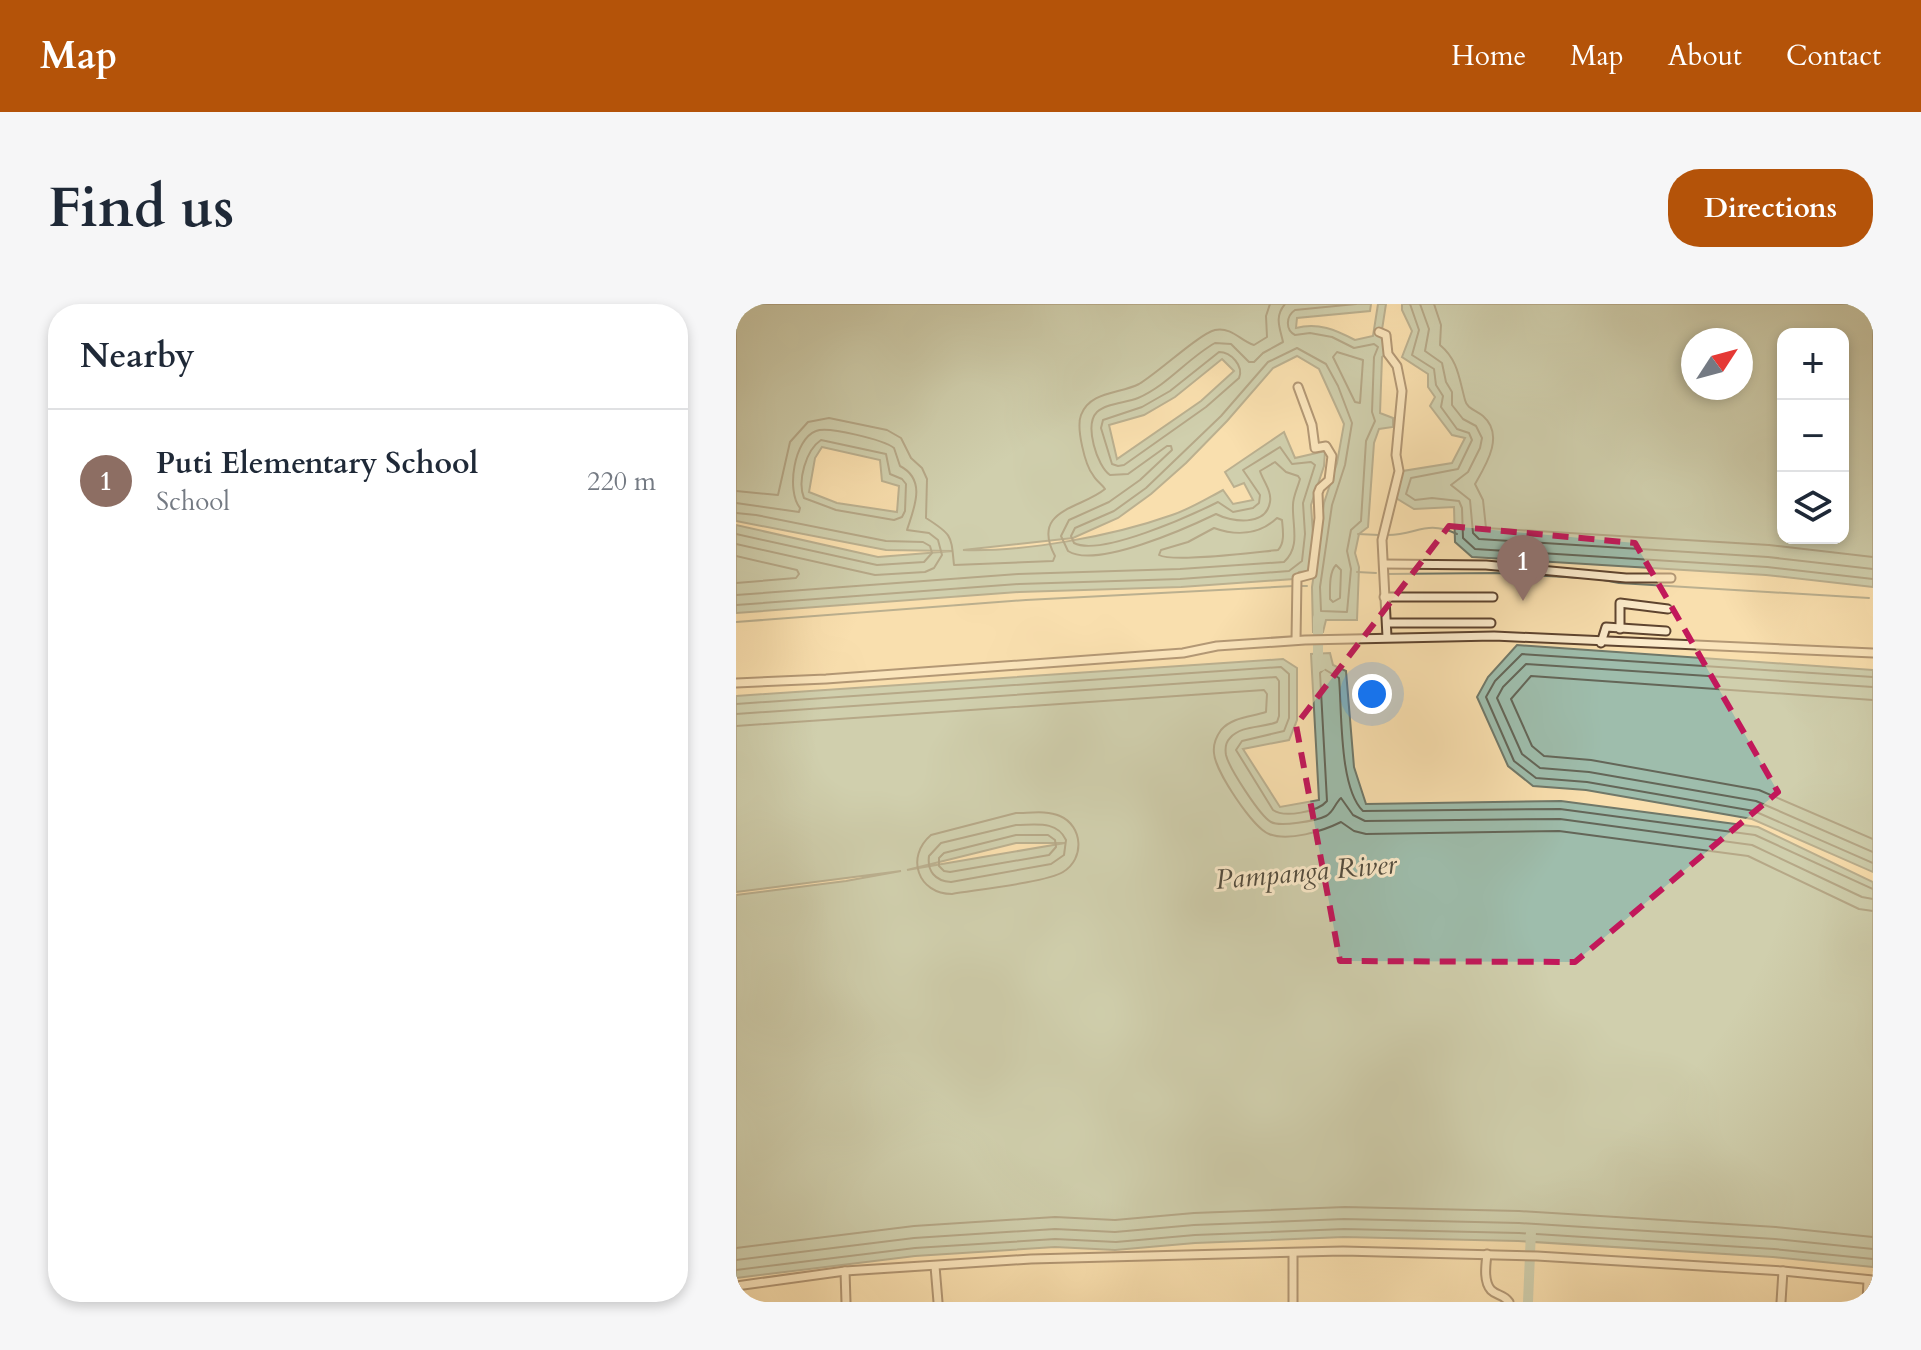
<!DOCTYPE html>
<meta charset="utf-8">
<style>
body{margin:0;font-family:Cardo,serif;background:#f6f6f7;color:#1f2937}
.controls{position:absolute;right:24px;top:24px;display:grid;overflow:hidden;border-radius:16px;box-shadow:0 4px 12px #0003}
.controls button{width:72px;height:72px;display:grid;place-items:center;padding:0;border:0;border-bottom:2px solid #e0e1e3;background:#fff;color:#1f2937;font:40px sans-serif}
.compass{position:absolute;left:945px;top:24px;width:72px;height:72px;border-radius:50%;background:#fff;box-shadow:0 4px 12px #0003;rotate:54deg}
.you{position:absolute;left:636px;top:390px;width:28px;height:28px;margin:-20px;border:6px solid #fff;border-radius:50%;background:#1a73e8;box-shadow:0 0 0 12px #1a73e833}
.badge{display:grid;place-items:center;width:52px;height:52px;border-radius:50%;background:#b45309;color:#fff;font-size:26px;font-weight:700}
.pin{position:absolute;translate:-50% -66px;filter:drop-shadow(0 2px 4px #0008)}
.pin::after{content:'';position:absolute;top:42px;width:28px;height:24px;background:inherit;clip-path:polygon(0 0,100% 0,50% 100%)}
.list{margin:0;padding:0;list-style:none}
h2{display:flex;justify-content:space-between;align-items:center;height:104px;margin:0;padding:0 32px;font-size:34px}
h2 small{font-size:26px;font-weight:400;color:#747a83}
.list li{display:grid;grid-template-columns:52px 1fr auto;gap:24px;align-items:center;box-sizing:border-box;height:144px;padding:0 32px;border-top:2px solid #e0e1e3}
.list b{display:block;font-size:30px;white-space:nowrap}
.list p{margin:0;font-size:26px;white-space:nowrap;color:#747a83}
.list em{font-size:26px;font-style:normal;color:#747a83}
.icon{flex:none;width:44px;height:44px;fill:none;stroke:currentColor;stroke-width:2;stroke-linecap:round;stroke-linejoin:round}
.map{position:relative;flex:none;width:1137px;height:998px;overflow:hidden;border-radius:32px}
header{display:flex;align-items:center;gap:48px;box-sizing:border-box;height:112px;padding:0 40px;background:#b45309;color:#fff}
header strong{font-size:38px}
nav{display:flex;gap:44px;margin-inline-start:auto;font-size:28px}
.intro{display:flex;align-items:center;justify-content:space-between;box-sizing:border-box;height:192px;padding:0 48px}
h1{margin:0;font-size:56px}
.button{padding:20px 36px;border-radius:32px;background:#b45309;color:#fff;font-size:28px;font-weight:700}
main{display:flex;gap:48px;padding:0 48px}
aside{flex:1;background:#fff;border-radius:32px;box-shadow:0 4px 12px #0003}
.map>svg:first-child{display:block}
</style>
<header>
<strong>Map</strong>
<nav><a>Home</a><a>Map</a><a>About</a><a>Contact</a></nav>
</header>
<div class="intro"><h1>Find us</h1><a class="button">Directions</a></div>
<main>
<aside>
<h2>Nearby<small></small></h2>
<ul class="list">
<li><span class="badge" style="background:#8d6e63">1</span><div><b>Puti Elementary School</b><p>School</p></div><em>220 m</em></li>
</ul>
</aside>
<div class="map">
<svg width="1137" height="998" viewBox="0 0 1137 998">
<rect width="100%" height="100%" fill="#f9dfae"/>
<filter id="stains"><feTurbulence type="fractalNoise" baseFrequency=".0025" numOctaves="4"/><feColorMatrix values="0 0 0 0 .2 0 0 0 0 .09 0 0 0 0 .02 0 0 0 .5 -.17"/></filter>
<radialGradient id="worn" r=".72"><stop offset=".6" stop-color="#630" stop-opacity="0"/><stop offset="1" stop-color="#630" stop-opacity=".3"/></radialGradient>
<g fill="#9ebdac" stroke="#707869" stroke-width="2" fill-rule="evenodd">
<path d="M0 0H635L634 7 561 14 560 24C582 18 600 26 619 36L637 32 642 0H650L645 32 651 41V49L646 53 644 109 657 114V123L643 125 638 139 632 223 623 230 619 249 623 263 621 316H590L587 328H577L576 283 588 199 601 159 608 120 583 65 561 52 537 64 491 117 450 159 415 190 382 214 337 234 227 246C289 248 377 232 436 211 454 205 470 195 487 186L497 200 517 196 508 179 498 183 489 168 548 128 559 154 589 147 588 162 575 201 577 230 573 267 563 268 558 275 445 283 283 288 0 309V221L142 253 217 247 150 246 0 217ZM486 55 498 67 465 97 381 155 373 121 408 111 439 93ZM86 143 144 156 146 177 163 182 161 208 101 199 73 188 79 154Z"/>
<path d="M666 0H1137V283L1030 271 736 253 719 238 718 203 678 205 660 194 667 167 716 159 729 134 716 131 694 102 699 93 692 83V70L666 53 676 27 666 6ZM1047 30H1107V234H1047ZM957 36H1005V84H957Z"/>
<path d="M781 341 1137 366V568L1016 515 850 486 797 482 772 462 741 393 752 373Z"/>
<path d="M594 349 597 361 610 367 618 463 630 500 825 497 1022 523 1137 578V963L1037 953 782 937 608 933 459 939 379 946 319 943 179 952 0 974V591L110 577 165 567 0 588V392L547 355 561 364V416L553 436 507 445 544 503 583 496 575 350ZM280 539H329L171 566Z"/>
</g>
<g fill="none" stroke-linecap="round" stroke-linejoin="round">
<g stroke="#646658" stroke-width="2">
<path d="M674 0 683 26 676 51 698 65 700 81 707 92 705 103 721 125 733 129 736 136 722 165 675 174 670 190 679 196 696 194 723 197 726 204 727 234 739 245 1031 263 1137 275"/>
<path d="M684 0 693 25 689 47 706 59 710 78 716 88V101L727 115 740 122 746 134 744 144 732 168 715 181 734 196 737 229 743 235 1032 253 1137 265"/>
<path d="M698 0 705 21 704 41C722 56 723 74 729 96 731 105 740 106 747 112 769 131 750 161 739 180L747 196 750 224 1033 241 1137 253"/>
<path d="M483 48C495 48 508 62 503 74L470 103 388 161 382 162 376 160 365 124 367 116 406 103 434 87Z"/>
<path d="M601 48 627 56 624 99 619 98 597 53Z"/>
<path d="M85 136 150 150 154 170 166 175 170 180 169 207 166 213 158 216 100 206 68 194C61 177 70 146 85 136Z"/>
<path d="M0 187 42 191 54 138 72 118 93 114 151 126 165 134 175 154 186 164 191 175 190 214C217 231 215 232 218 261L317 257 319 252C294 205 345 205 369 185 366 180 360 177 357 171 349 161 340 124 345 111 354 87 384 90 403 80 423 68 463 30 479 26 497 23 504 37 518 41L531 33 530 12 534 0"/>
<path d="M0 199 63 208 64 204C50 187 58 135 80 127 92 122 148 136 158 144L164 162C191 176 178 204 171 226L193 229 202 236 206 251 198 264 189 268 139 271 0 240"/>
<path d="M0 209 20 211 150 237 187 238 194 242 196 249 188 258 141 261 0 230"/>
<path d="M541 214 546 216C547 226 549 239 542 246 521 248 437 259 423 251L425 246 452 238 478 224C500 232 523 231 541 214Z"/>
<path d="M0 252 61 266 63 270 60 274 0 279"/>
<path d="M600 261 605 266 604 294 597 298 594 295C594 284 593 268 600 261Z"/>
<path d="M0 291 282 270 444 265 548 258C565 243 556 221 557 201 557 192 562 183 564 175L562 172 550 168 539 158 524 167C527 177 536 187 534 198 530 223 495 218 480 210 451 224 360 265 332 247L325 232 333 216 373 198 404 176 436 146 435 142H431L392 170 374 171C361 162 348 121 361 108 371 99 390 99 402 94 432 81 452 54 479 39L495 40 513 58H518L527 49 547 38C544 24 538 13 549 0"/>
<path d="M0 301 283 280 444 275 553 267 566 257 569 230 567 199 579 161 575 158 556 160 544 143 507 166 524 191 523 199 517 204 497 208 482 198C456 211 364 253 338 239L335 232 339 224 378 207 410 184 485 112 532 58 561 44 590 60 602 82 616 119 609 161 596 201 584 283 585 307 611 308 615 265 611 247 615 226 625 217 630 137 639 117 636 108 638 53 642 43 638 40 618 44 596 33 574 29 559 31C549 26 550 12 559 6L620 0"/>
<path d="M1137 373 786 350 759 377 750 393 778 457 800 474 851 478 1018 507 1137 559"/>
<path d="M1137 383 790 360 767 383 761 394 786 450 804 464 853 468 1020 497 1137 548"/>
<path d="M1137 396 795 372 775 395 796 442 808 452 855 456 1023 486 1137 535"/>
<path d="M0 400 545 363 553 370V414L548 427 506 437 500 446 537 506C548 514 582 508 591 497L584 369 588 365 603 374C606 407 603 484 627 507L824 505 1019 531 1137 585"/>
<path d="M0 410 540 373 543 377V412L541 418C527 424 505 421 494 434 490 438 489 445 490 451 493 464 524 512 535 518 544 523 580 517 590 512 598 508 599 499 605 494L617 511 629 517 824 515 1016 541 1126 593 1137 595"/>
<path d="M0 422 528 386 531 390 530 408C515 413 496 413 485 426 480 433 477 441 478 449 479 467 517 524 533 530 552 538 587 527 605 518L618 527 630 530 823 527 1012 552 1123 605 1137 607"/>
<path d="M280 509C294 509 311 506 324 512 347 522 349 555 327 568 311 578 239 586 216 590 182 590 169 553 195 531Z"/>
<path d="M280 521C299 521 321 516 330 536L328 551 315 560 215 578C199 577 191 567 193 552L205 539Z"/>
<path d="M280 531H312L319 536 320 543 313 551 214 568 208 567 203 562V554L208 549Z"/>
<path d="M0 944 178 922 319 913 379 916 458 909 609 903 783 907 1040 923 1137 933"/>
<path d="M0 956 178 934 319 925 379 928 458 921 608 915 783 919 1039 935 1137 945"/>
<path d="M0 966 179 944 319 935 380 938 459 931 608 925 783 929 1038 945 1137 955"/>
</g>
<g stroke="#707869" stroke-width="2">
<path d="M622 230 643 231"/>
<path d="M650 231C680 232 689 215 721 230"/>
<path d="M621 268 640 269"/>
<path d="M650 270 759 269 847 274"/>
<path d="M862 275 883 279 1133 294"/>
<path d="M564 282H571"/>
<path d="M0 318 290 296 558 282"/>
</g>
<g stroke="#9ebdac" stroke-width="10">
<path d="M582 314V355L585 362"/>
<path d="M792 998 795 927"/>
</g>
<g stroke="#5e442f" stroke-width="11">
<g id="minor">
<path d="M643 28 650 31 652 50 661 62 666 87 660 151 663 167 646 236 651 333"/>
<path d="M648 260 750 261 890 274H935"/>
<path d="M648 293H757"/>
<path d="M651 319H755"/>
<path d="M884 325V299L932 305"/>
<path d="M560 336 561 274 576 270 583 214 582 189 584 184 593 176 596 152 590 142 579 144 576 121 562 83"/>
<path d="M865 339 870 323 930 327"/>
<path d="M0 379 90 375 447 349 481 342 569 336 758 332 1137 349"/>
<path d="M557 949V998"/>
<path d="M751 950C750 960 747 977 755 986 761 992 767 990 773 998"/>
<path d="M199 962 202 998"/>
<path d="M109 967 110 998"/>
<path d="M0 982 109 967 295 955 607 947 801 952 1047 967 1137 976"/>
<path d="M1045 998 1047 967"/>
<path d="M1131 998 1132 976"/>
</g>
</g>
<use href="#minor" stroke="#fbeaca" stroke-width="7"/>
</g>
<path d="M0 0H1137V998H0ZM713 222 899 239 1042 488 839 658 604 657 560 421Z" fill="#f9dfae" fill-opacity=".55" fill-rule="evenodd"/>
<path fill="none" stroke="#c2185b" stroke-width="6" stroke-dasharray="16 10" stroke-linejoin="round" d="M713 222 899 239 1042 488 839 658 604 657 560 421Z"/>
<g text-anchor="middle" dominant-baseline="central" stroke-width="6" stroke-linejoin="round" paint-order="stroke">
<g font-size="28" font-style="italic" fill="#534d3f" stroke="#fbeaca">
<text transform="translate(570 568) rotate(-5)">Pampanga River</text>
</g>
</g>
<rect width="100%" height="100%" filter="url(#stains)"/>
<rect width="100%" height="100%" fill="url(#worn)"/>
</svg>
<div class="controls">
<button>+</button>
<button>−</button>
<button><svg class="icon" aria-label="layers" viewBox="0 0 24 24"><path d="M12 4l9 5-9 5-9-5zM3 14l9 5 9-5"/></svg></button>
</div>
<svg class="compass" viewBox="-18 -18 36 36"><path d="M0-13l5 13h-10z" fill="#e53935"/><path d="M0 13l5-13h-10z" fill="#747a83"/></svg>
<div class="you"></div>
<div class="pin badge" style="left:787px;top:297px;background:#8d6e63">1</div>
</div>
</main>
